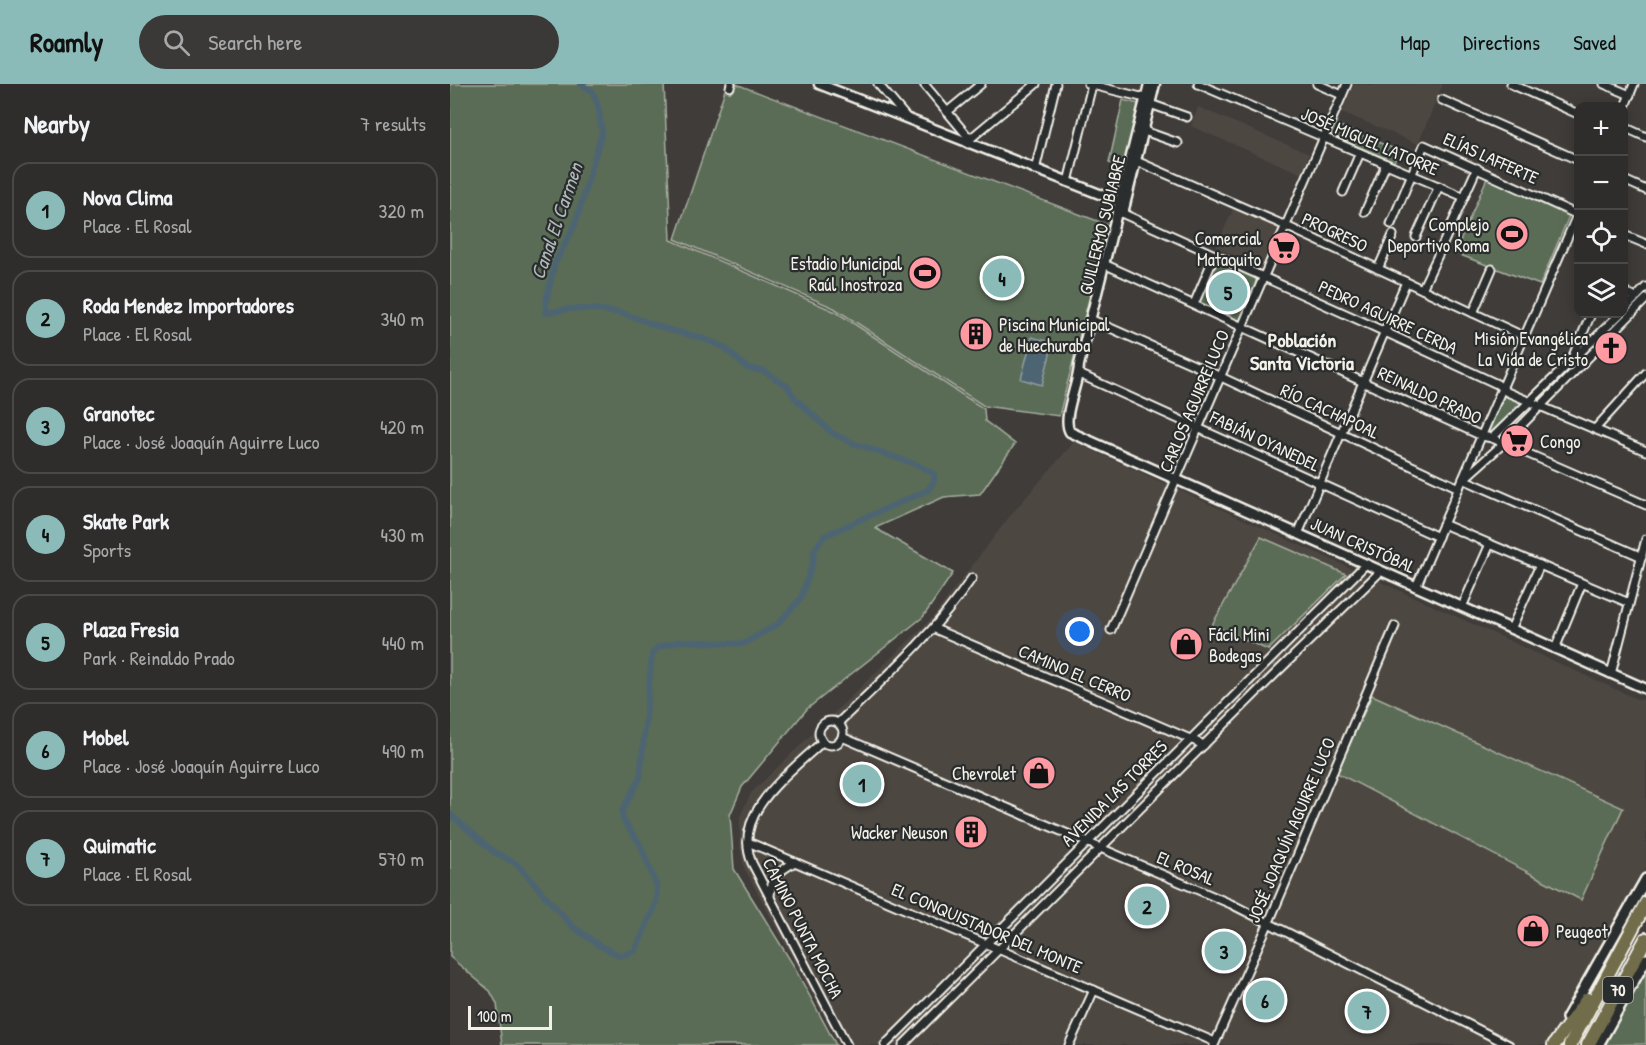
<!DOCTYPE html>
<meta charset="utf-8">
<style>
body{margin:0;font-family:"Patrick Hand",sans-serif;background:#3b3938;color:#f1f3f6}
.controls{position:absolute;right:18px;top:18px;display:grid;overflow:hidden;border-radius:12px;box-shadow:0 3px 15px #0003}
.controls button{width:54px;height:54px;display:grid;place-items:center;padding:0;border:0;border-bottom:2px solid #4a4948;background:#2f2d2c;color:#f1f3f6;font:30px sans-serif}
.scale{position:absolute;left:18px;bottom:15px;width:84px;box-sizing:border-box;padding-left:6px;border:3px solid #f4f1e8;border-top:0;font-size:16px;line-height:21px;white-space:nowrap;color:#f4f1e8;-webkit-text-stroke:4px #2a2d2e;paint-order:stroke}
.you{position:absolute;left:630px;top:548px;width:21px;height:21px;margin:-15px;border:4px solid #fff;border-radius:50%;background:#1a73e8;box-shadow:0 0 0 9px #1a73e833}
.badge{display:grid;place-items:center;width:39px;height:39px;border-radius:50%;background:#8bbbb9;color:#111;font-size:20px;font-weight:700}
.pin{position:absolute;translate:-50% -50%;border:3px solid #fff;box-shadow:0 2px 6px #0006}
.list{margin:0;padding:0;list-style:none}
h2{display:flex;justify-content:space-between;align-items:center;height:78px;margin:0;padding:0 24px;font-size:26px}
h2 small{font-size:20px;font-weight:400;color:#a7a8a9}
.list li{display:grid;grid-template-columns:39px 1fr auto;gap:18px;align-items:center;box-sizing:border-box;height:96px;margin:0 12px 12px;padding:0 12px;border:2px solid #4a4948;border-radius:18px}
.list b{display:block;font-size:22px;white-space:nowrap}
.list p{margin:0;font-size:20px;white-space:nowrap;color:#a7a8a9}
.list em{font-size:20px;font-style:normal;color:#a7a8a9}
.icon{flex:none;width:33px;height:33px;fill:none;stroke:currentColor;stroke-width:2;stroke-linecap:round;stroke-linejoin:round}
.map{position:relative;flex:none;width:1196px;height:961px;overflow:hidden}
header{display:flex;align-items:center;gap:36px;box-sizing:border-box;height:84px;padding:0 30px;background:#8bbbb9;color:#111}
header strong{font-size:28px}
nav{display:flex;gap:33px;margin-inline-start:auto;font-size:21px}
.search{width:420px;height:54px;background:#3b3938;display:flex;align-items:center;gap:15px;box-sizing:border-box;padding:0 21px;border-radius:33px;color:#a7a8a9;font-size:22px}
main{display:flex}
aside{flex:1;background:#2f2d2c}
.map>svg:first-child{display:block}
</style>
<header>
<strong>Roamly</strong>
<div class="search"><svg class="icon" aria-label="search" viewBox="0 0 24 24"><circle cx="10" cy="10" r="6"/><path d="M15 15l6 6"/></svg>Search here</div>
<nav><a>Map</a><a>Directions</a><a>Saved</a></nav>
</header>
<main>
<aside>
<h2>Nearby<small>7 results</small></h2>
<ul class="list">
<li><span class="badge">1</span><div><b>Nova Clima</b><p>Place · El Rosal</p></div><em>320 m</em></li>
<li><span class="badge">2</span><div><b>Roda Mendez Importadores</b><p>Place · El Rosal</p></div><em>340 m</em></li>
<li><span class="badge">3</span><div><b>Granotec</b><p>Place · José Joaquín Aguirre Luco</p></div><em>420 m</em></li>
<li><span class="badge">4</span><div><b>Skate Park</b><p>Sports</p></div><em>430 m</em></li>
<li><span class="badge">5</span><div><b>Plaza Fresia</b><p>Park · Reinaldo Prado</p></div><em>440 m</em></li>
<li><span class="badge">6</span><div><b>Mobel</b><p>Place · José Joaquín Aguirre Luco</p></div><em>490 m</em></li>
<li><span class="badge">7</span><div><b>Quimatic</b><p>Place · El Rosal</p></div><em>570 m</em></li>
</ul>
</aside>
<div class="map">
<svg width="1196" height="961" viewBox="0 0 1196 961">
<rect width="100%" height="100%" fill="#3f3c3a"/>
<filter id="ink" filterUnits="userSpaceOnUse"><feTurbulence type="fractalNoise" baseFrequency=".0167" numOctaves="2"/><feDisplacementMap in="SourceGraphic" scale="12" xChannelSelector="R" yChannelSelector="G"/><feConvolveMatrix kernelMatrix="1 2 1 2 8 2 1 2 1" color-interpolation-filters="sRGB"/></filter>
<g filter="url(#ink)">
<g fill="#4e4743">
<path d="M904 0H916L922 2 923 0H993L968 60 892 28Z"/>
<path d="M748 23 859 70 852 90 741 42Z"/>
<path d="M784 123 829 143 811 184 766 163Z"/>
<path d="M624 358 1189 616 1196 615V785L1098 961H390L294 784 290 763V732L301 709 483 533 559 433Z"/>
</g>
<g fill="#5a6c56" stroke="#a7ae9f" stroke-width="1.5">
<path d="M0 0H214L221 156 386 228 534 325 535 337 565 360 530 410 494 413 425 444 503 489 473 533 357 625 292 703 280 731 284 785 342 879 386 961H52L47 920 40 907 0 873Z"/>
<path d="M277 0H286L658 141 609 332 534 322 384 224 225 155Z"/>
<path d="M673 16 689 20 675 83 659 79Z"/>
<path d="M883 39 949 67 944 78 879 50Z"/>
<path d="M1037 94 1118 129 1119 132 1090 201 1005 169Z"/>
<path d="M766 179H771L806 194V199L790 236 786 237 751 221 750 218Z"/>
<path d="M1055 310 1074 319 1042 350 1037 344Z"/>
<path d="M811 453 896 490 818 566 762 541Z"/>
<path d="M922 611 1173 724 1131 816 887 689Z"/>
<path d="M1196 884V960L1153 961Z"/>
</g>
<path fill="#4d6572" stroke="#909da1" stroke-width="1.5" d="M582 253 603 259 592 301 571 295Z"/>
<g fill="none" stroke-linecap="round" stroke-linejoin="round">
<path stroke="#4d6572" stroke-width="6" d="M0 730 44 768 67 780 121 841 150 862 171 872 185 867 206 820 207 803 190 760 173 736 172 727 190 694 202 570 208 563 231 557 293 560 328 540 351 514 363 478 364 467 374 452 478 406 484 397V390L468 381 403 359 382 349 345 314 337 302 314 287 297 284 274 263 252 254 216 245 172 229 144 225H118L95 229 97 213 105 179 125 141 152 48 148 21 142 7 131 0"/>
<g stroke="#f4f1e8" stroke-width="11">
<g id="minor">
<path d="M428 0 456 33"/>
<path d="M474 0 520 55"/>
<path d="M638 0 695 14 700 20 737 33"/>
<path d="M748 0 1014 113"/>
<path d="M867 0 892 11"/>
<path d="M1061 0 1128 30"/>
<path d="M1154 0 1180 11"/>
<path d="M280 3 281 0"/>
<path d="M992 16 1128 76"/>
<path d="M1174 25 1184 0"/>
<path d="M497 28 531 0"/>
<path d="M1174 43 1196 53"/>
<path d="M694 47 728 59"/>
<path d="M518 60 520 55 586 0"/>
<path d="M684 76 836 142 1075 253"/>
<path d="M585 86 606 0"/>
<path d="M1174 96 1196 106"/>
<path d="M618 98 642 1"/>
<path d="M893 108 910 69"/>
<path d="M667 127 920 241 1047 300 1057 308 1196 367"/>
<path d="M915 128 936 80"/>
<path d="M941 140 974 61 1128 131"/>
<path d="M1174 151 1196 160"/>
<path d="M966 153 989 102"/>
<path d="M992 162 1027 84"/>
<path d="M654 180 1032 352 1042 354 1196 421"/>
<path d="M928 185 943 151"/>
<path d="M972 205 990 167"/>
<path d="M1174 208 1186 214"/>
<path d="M744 220 765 171"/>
<path d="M1174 226 1196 203"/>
<path d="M1023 229 1042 185"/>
<path d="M640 235 771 293 1009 404"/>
<path d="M1123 272 1141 230"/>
<path d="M629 290 988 453"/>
<path d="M1145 345 1196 289"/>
<path d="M1042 354 1170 230"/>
<path d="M1015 394 1054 359 1196 215"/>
<path d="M1013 395 1192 473"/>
<path d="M993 440 1179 519"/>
<path d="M848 450 956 198"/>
<path d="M966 503 1128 129"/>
<path d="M1012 523 1040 460"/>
<path d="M485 545 754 661"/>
<path d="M1061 545 1090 481"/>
<path d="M661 546 897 0"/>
<path d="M1105 565 1132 499"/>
<path d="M1161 590 1196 455"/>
<circle cx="381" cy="649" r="12"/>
<path d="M388 639C436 593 485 549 522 494"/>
<path d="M392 653 781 820 1059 961"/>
<path d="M372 658C341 688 281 729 302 779L397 961"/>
<path d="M298 758 765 958"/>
<path d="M320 812C321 793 329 787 345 778"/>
<path d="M435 961 916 480"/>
<path d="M453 961 826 589 931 487"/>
<path d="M619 961 644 906"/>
<path d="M764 961 819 838 945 542"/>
</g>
</g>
<g stroke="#f4f1e8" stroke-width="13">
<g id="tertiary">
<path d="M369 0 675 120"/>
<path d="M699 0 629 281C629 299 611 334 620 348L1196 605"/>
<path d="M674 125 705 0"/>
</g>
</g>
<g stroke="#f4f1e8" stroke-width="14">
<g id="secondary">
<path d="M1117 934 1196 795"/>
<path d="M1148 961 1196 875"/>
</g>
</g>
<g stroke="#f4f1e8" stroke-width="16">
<g id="motorway">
<path d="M1104 961 1137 915"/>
<path d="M1120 961 1196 819"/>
<path d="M1138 961 1196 855"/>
</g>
</g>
<use href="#minor" stroke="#2a2d2e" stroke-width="7"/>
<use href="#tertiary" stroke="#2a2d2e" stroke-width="8"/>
<use href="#secondary" stroke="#2a2d2e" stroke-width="9"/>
<use href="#motorway" stroke="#716d4b" stroke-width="12"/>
</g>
</g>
<defs>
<g id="stadium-disc" transform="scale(1.725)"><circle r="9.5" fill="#ff9aa2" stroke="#2a2d2e"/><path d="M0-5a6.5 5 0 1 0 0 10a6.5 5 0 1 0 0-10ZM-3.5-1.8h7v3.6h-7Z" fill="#111"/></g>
<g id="supermarket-disc" transform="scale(1.725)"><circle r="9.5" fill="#ff9aa2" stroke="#2a2d2e"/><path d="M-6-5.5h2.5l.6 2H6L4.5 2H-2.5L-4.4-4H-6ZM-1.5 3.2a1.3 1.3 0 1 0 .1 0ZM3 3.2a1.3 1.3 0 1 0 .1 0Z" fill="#111"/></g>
<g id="building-disc" transform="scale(1.725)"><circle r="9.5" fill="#ff9aa2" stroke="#2a2d2e"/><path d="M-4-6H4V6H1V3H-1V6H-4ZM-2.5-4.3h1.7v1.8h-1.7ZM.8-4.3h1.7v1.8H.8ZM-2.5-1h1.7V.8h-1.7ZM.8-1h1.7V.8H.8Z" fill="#111"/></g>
<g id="church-disc" transform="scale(1.725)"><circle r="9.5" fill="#ff9aa2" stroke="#2a2d2e"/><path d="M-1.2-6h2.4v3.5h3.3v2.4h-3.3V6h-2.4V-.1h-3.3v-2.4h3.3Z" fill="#111"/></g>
<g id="shop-disc" transform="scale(1.725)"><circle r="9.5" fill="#ff9aa2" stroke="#2a2d2e"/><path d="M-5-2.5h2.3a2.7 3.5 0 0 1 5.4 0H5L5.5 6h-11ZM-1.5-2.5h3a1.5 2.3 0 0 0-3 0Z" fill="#111"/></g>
</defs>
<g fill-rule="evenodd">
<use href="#stadium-disc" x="1062" y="150"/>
<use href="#supermarket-disc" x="834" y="164"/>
<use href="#stadium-disc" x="475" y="189"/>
<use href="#building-disc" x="526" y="250"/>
<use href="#church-disc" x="1161" y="264"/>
<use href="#supermarket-disc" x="1067" y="357"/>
<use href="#shop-disc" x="736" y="560"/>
<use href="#shop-disc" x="589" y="689"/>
<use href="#building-disc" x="521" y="748"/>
<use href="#shop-disc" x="1083" y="847"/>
</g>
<g text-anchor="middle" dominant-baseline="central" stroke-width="4.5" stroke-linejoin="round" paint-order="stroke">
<rect fill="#2a2d2e" stroke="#b7b6b0" stroke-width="1.5" x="1153" y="893" width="30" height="26" rx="4.5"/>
<g font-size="16" font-weight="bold" fill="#f4f1e8">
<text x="1168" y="906">70</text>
</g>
<g font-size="18" fill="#f4f1e8" stroke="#2a2d2e">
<text transform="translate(920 57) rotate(23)">JOSÉ MIGUEL LATORRE</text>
<text transform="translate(1041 74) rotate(24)">ELÍAS LAFFERTE</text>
<text transform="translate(652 141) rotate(-76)">GUILLERMO SUBIABRE</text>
<text transform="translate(885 148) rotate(25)">PROGRESO</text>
<text transform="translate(938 233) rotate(25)">PEDRO AGUIRRE CERDA</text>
<text transform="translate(980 311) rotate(25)">REINALDO PRADO</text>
<text transform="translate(744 317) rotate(-67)">CARLOS AGUIRRE LUCO</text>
<text transform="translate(880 327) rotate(25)">RÍO CACHAPOAL</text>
<text transform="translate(815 357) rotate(25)">FABIÁN OYANEDEL</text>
<text transform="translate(913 461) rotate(24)">JUAN CRISTÓBAL</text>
<text transform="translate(625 589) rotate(23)">CAMINO EL CERRO</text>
<text transform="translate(664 709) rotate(-45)">AVENIDA LAS TORRES</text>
<text transform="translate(841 746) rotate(-67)">JOSÉ JOAQUÍN AGUIRRE LUCO</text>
<text transform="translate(736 784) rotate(23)">EL ROSAL</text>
<text transform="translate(353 844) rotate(63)">CAMINO PUNTA MOCHA</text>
<text transform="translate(537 844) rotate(23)">EL CONQUISTADOR DEL MONTE</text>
</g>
<g font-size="18" fill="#f4f1e8" stroke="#2a2d2e" text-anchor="end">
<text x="1039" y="140">Complejo<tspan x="1039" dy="21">Deportivo Roma</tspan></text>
<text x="811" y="154">Comercial<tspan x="811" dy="21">Mataquito</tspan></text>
<text x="452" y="179">Estadio Municipal<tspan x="452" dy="21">Raúl Inostroza</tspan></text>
<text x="549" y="240" text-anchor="start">Piscina Municipal<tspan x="549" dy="21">de Huechuraba</tspan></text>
<text x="1138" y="254">Misión Evangélica<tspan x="1138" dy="21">La Vida de Cristo</tspan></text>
<text x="1090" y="357" text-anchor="start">Congo</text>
<text x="759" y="550" text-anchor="start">Fácil Mini<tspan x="759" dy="21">Bodegas</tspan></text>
<text x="566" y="689">Chevrolet</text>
<text x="498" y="748">Wacker Neuson</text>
<text x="1106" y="847" text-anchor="start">Peugeot</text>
</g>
<g font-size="20" font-style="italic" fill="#b1b9b9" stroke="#2a2d2e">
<text transform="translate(106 137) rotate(-71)">Canal El Carmen</text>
</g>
<g font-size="20" font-weight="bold" fill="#f4f1e8" stroke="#2a2d2e">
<text x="852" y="255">Población<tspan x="852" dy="23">Santa Victoria</tspan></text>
</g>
</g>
</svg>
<div class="controls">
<button>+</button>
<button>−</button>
<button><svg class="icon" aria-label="locate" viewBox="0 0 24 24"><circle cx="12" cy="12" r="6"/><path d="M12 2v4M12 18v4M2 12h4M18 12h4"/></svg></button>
<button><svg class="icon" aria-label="layers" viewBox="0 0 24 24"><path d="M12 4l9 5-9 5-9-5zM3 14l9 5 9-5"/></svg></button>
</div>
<div class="scale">100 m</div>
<div class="you"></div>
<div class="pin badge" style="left:412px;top:700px">1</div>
<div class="pin badge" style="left:697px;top:822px">2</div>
<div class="pin badge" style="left:774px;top:867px">3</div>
<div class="pin badge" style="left:552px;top:194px">4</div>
<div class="pin badge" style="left:778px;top:208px">5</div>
<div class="pin badge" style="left:815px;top:916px">6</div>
<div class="pin badge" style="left:917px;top:927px">7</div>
</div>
</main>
